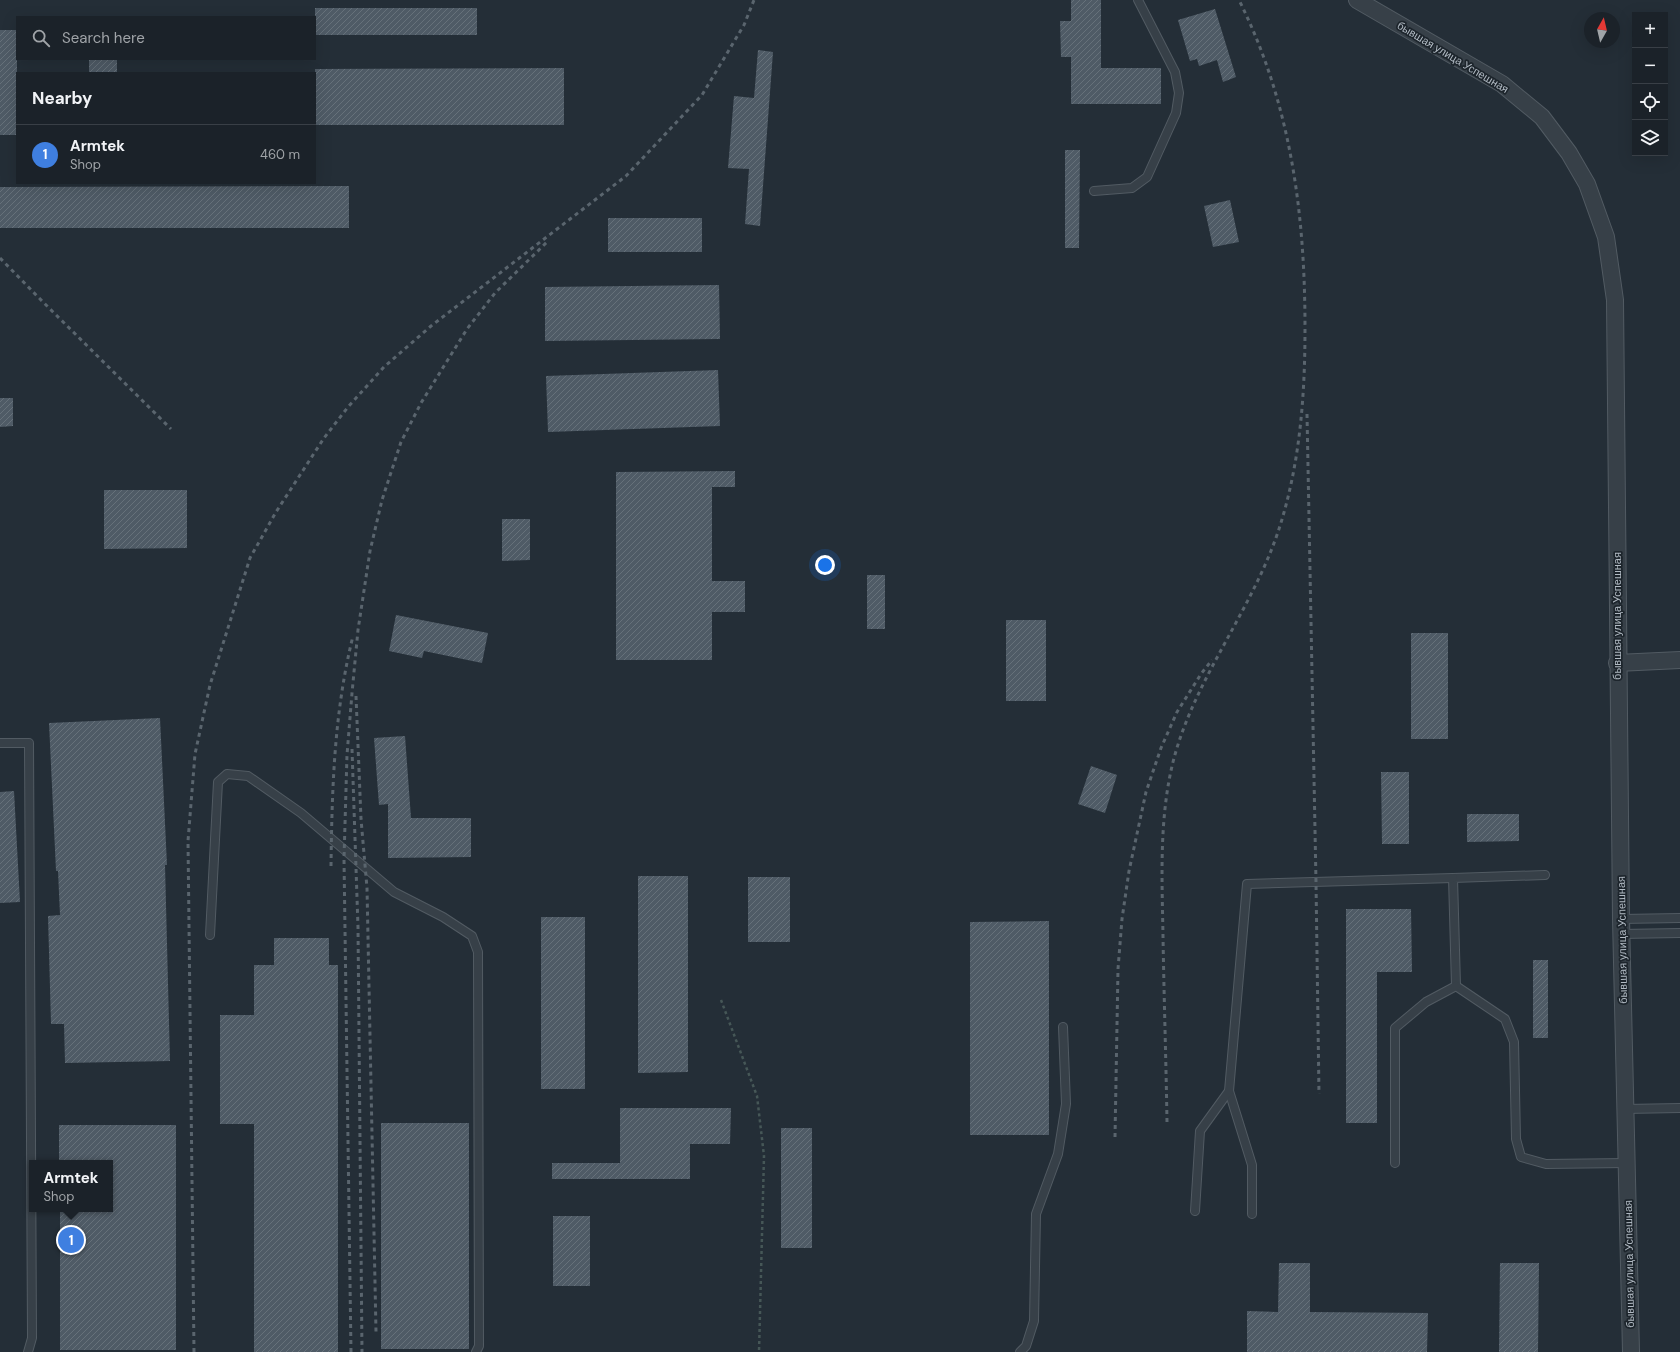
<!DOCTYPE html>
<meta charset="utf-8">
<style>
body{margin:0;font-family:"DM Sans",sans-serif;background:#282f35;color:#f1f3f6}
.controls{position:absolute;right:12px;top:12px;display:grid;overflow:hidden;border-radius:0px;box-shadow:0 4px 16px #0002}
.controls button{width:36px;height:36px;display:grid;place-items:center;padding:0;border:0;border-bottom:1px solid #393f46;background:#1b2229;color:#f1f3f6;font:20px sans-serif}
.compass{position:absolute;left:1584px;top:12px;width:36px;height:36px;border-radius:50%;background:#1b2229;box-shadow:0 4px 16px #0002;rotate:8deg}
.you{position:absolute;left:825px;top:565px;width:14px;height:14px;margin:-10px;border:3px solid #fff;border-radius:50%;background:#1a73e8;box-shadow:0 0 0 6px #1a73e833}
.badge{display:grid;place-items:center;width:26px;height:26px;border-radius:50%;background:#d93025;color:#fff;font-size:13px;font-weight:700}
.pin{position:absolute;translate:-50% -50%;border:2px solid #fff;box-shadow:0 1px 4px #0006}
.popup{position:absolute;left:29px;top:1160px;width:84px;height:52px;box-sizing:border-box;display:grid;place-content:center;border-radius:0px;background:#1b2229;filter:drop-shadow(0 1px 3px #0005);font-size:13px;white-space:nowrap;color:#a0a4a8}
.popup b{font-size:15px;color:#f1f3f6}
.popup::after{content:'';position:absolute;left:50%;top:100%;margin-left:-8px;border:8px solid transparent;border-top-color:#1b2229}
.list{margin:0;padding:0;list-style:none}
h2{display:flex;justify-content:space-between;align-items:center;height:52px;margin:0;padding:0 16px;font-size:17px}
h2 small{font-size:13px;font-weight:400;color:#a0a4a8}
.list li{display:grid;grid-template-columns:26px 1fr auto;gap:12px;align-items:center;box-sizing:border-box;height:60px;padding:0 16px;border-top:1px solid #393f46}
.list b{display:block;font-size:15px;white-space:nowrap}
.list p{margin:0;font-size:13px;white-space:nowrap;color:#a0a4a8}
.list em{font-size:13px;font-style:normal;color:#a0a4a8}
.icon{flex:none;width:22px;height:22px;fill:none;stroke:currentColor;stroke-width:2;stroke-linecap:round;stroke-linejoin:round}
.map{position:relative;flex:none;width:1680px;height:1352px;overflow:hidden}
.search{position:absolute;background:#1b2229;box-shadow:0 4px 16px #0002;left:16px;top:16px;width:300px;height:44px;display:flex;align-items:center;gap:10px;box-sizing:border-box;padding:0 14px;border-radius:0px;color:#a0a4a8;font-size:15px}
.panel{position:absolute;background:#1b2229;box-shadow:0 4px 16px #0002;left:16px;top:72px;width:300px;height:112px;border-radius:0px}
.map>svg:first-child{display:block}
</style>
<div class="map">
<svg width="1680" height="1352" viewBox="0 0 1680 1352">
<defs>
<pattern id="building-hatch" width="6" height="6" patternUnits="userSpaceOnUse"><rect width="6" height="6" fill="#4f5b66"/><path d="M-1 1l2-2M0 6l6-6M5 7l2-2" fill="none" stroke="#66717a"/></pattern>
</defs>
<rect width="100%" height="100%" fill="#242e37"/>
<g fill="url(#building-hatch)">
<path d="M1071 0H1101V68H1161V104H1071V57H1061L1060 21H1071Z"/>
<rect x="315" y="8" width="162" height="27"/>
<path d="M1215 9 1236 77 1223 82 1217 60 1199 66 1197 59 1190 61 1178 20Z"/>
<rect x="0" y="30" width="17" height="105"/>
<path d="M758 50 773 52 760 226 745 224 749 169 728 168 734 96 754 98Z"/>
<rect x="89" y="59" width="28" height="14"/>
<path d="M564 68V125H315V69Z"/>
<path d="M1065 150H1080L1079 248H1065Z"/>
<path d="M349 186V228H0V187Z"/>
<path d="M1230 200 1239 242 1213 247 1204 206Z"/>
<rect x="608" y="218" width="94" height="34"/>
<path d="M719 285 720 339 545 341V287Z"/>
<path d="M718 370 720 426 548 432 546 376Z"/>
<path d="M0 398H13V426L0 427Z"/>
<path d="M735 471V487H712V581H745V612H712V660H616V472Z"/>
<path d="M104 490H187V548L104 549Z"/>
<path d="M502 519H530V560L502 561Z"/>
<rect x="867" y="575" width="18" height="54"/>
<path d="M396 615 488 633 482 663 424 651 422 658 389 651Z"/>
<rect x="1006" y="620" width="40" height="81"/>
<rect x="1411" y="633" width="37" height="106"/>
<path d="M160 718 167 865H165L170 1061 65 1063 64 1024H51L48 916 60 915 58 871H56L49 723Z"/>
<path d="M405 736 411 818H471V857L388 858V804L379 805 374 738Z"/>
<path d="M1091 766 1117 775 1105 813 1078 804Z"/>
<path d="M1381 772H1409V844H1382Z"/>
<path d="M14 791 20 902 0 903V792Z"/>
<path d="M1467 814H1519V841L1467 842Z"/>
<path d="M638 876H688V1072L638 1073Z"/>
<rect x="748" y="877" width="42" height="65"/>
<path d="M1346 909H1411L1412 972H1377V1123H1346Z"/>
<rect x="541" y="917" width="44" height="172"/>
<path d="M1049 921V1135H970V922Z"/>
<path d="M274 938H329V965H338V1352H254V1124H220V1015H254V965H274Z"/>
<rect x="1533" y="960" width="15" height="78"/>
<path d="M620 1108H731L730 1144H690V1179H552V1163H620Z"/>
<rect x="381" y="1123" width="88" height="226"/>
<path d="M59 1125H176V1350H60V1209H110V1163H59Z"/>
<rect x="781" y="1128" width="31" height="120"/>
<rect x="553" y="1216" width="37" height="70"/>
<path d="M1279 1263H1310V1312L1428 1313 1427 1352H1247V1311L1278 1312Z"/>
<path d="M1500 1263H1539L1538 1352H1499Z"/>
</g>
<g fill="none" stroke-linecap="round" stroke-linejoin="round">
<g stroke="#525b63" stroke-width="10">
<g id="service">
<path d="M1094 191 1132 188 1147 177 1176 113 1179 93 1175 72 1138 0"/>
<path d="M0 743H29L32 1338 28 1352"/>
<path d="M1545 875 1453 878 1456 986 1505 1019 1514 1042 1516 1139 1521 1157 1546 1164 1626 1163"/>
<path d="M1621 919 1680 918"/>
<path d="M1621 934 1680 933"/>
<path d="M210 935 218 782 227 774 248 776 301 813 394 892 443 917 472 936 478 952 479 1346 476 1352"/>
<path d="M1229 1091 1252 1165V1214"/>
<path d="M1625 1109 1680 1108"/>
<path d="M1395 1163V1028L1426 1002 1456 986"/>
<path d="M1195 1211 1200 1131 1229 1091 1247 884 1453 878"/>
<path d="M1020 1352 1026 1346 1034 1321 1036 1214 1058 1154 1066 1104 1063 1027"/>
</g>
</g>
<g stroke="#525b63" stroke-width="18">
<g id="minor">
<path d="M1357 0 1502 84 1542 117 1569 153 1587 184 1606 237 1615 300 1621 919 1631 1352"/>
<path d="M1617 663 1680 660"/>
</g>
</g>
<path stroke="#465757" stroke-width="2.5" stroke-dasharray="3 3" stroke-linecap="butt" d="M721 1000 757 1096 764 1156 759 1352"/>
<use href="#service" stroke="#374048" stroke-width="8"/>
<use href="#minor" stroke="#374048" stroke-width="16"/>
<g stroke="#5a656e" stroke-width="3" stroke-dasharray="4 4" stroke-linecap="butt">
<path d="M0 258 42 301 171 429"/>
<path d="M1307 414 1316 882 1319 1094"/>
<path d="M356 696 361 819 367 888 376 1332"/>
<path d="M352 749 358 927 362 1352"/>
<path d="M331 866C332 789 334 712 353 636"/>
<path d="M1167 1122C1166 1060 1164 998 1163 936 1162 878 1159 819 1173 762 1194 679 1252 611 1279 529 1300 464 1305 396 1305 328 1305 214 1291 104 1239 0"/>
<path d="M1115 1137 1118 969 1122 919 1129 871 1146 792 1161 748 1177 712 1201 674 1212 660"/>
<path d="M194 1352 188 841 195 754 210 685 250 558 276 512 324 438 348 407 384 367 431 326 626 176 702 95 744 25 754 0"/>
<path d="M351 1352 344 859 347 755 352 693 358 630 370 551 382 500 401 442 421 403 467 329 495 293 547 242"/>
</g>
</g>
<g text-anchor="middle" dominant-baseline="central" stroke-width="3.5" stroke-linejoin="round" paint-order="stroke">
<g font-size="11" fill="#b2bbc4" stroke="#1d252c">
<text transform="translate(1453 57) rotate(31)">бывшая улица Успешная</text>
<text transform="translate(1617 616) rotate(-90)">бывшая улица Успешная</text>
<text transform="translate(1622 940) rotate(-91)">бывшая улица Успешная</text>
<text transform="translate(1629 1264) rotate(-91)">бывшая улица Успешная</text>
</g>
</g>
</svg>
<div class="controls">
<button>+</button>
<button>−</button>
<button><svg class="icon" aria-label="locate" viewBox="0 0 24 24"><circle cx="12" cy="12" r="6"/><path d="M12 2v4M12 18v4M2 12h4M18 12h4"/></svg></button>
<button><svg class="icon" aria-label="layers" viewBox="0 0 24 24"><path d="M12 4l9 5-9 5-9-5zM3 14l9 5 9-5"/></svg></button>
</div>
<svg class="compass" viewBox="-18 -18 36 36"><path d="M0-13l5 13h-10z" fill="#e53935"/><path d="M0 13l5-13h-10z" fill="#a0a4a8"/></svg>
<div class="you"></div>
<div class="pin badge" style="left:71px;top:1240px;background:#3f7fe0">1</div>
<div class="popup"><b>Armtek</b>Shop</div>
<div class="search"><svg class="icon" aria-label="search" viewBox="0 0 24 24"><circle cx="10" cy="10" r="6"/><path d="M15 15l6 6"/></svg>Search here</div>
<section class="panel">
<h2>Nearby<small></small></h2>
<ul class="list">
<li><span class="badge" style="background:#3f7fe0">1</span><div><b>Armtek</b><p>Shop</p></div><em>460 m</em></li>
</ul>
</section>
</div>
